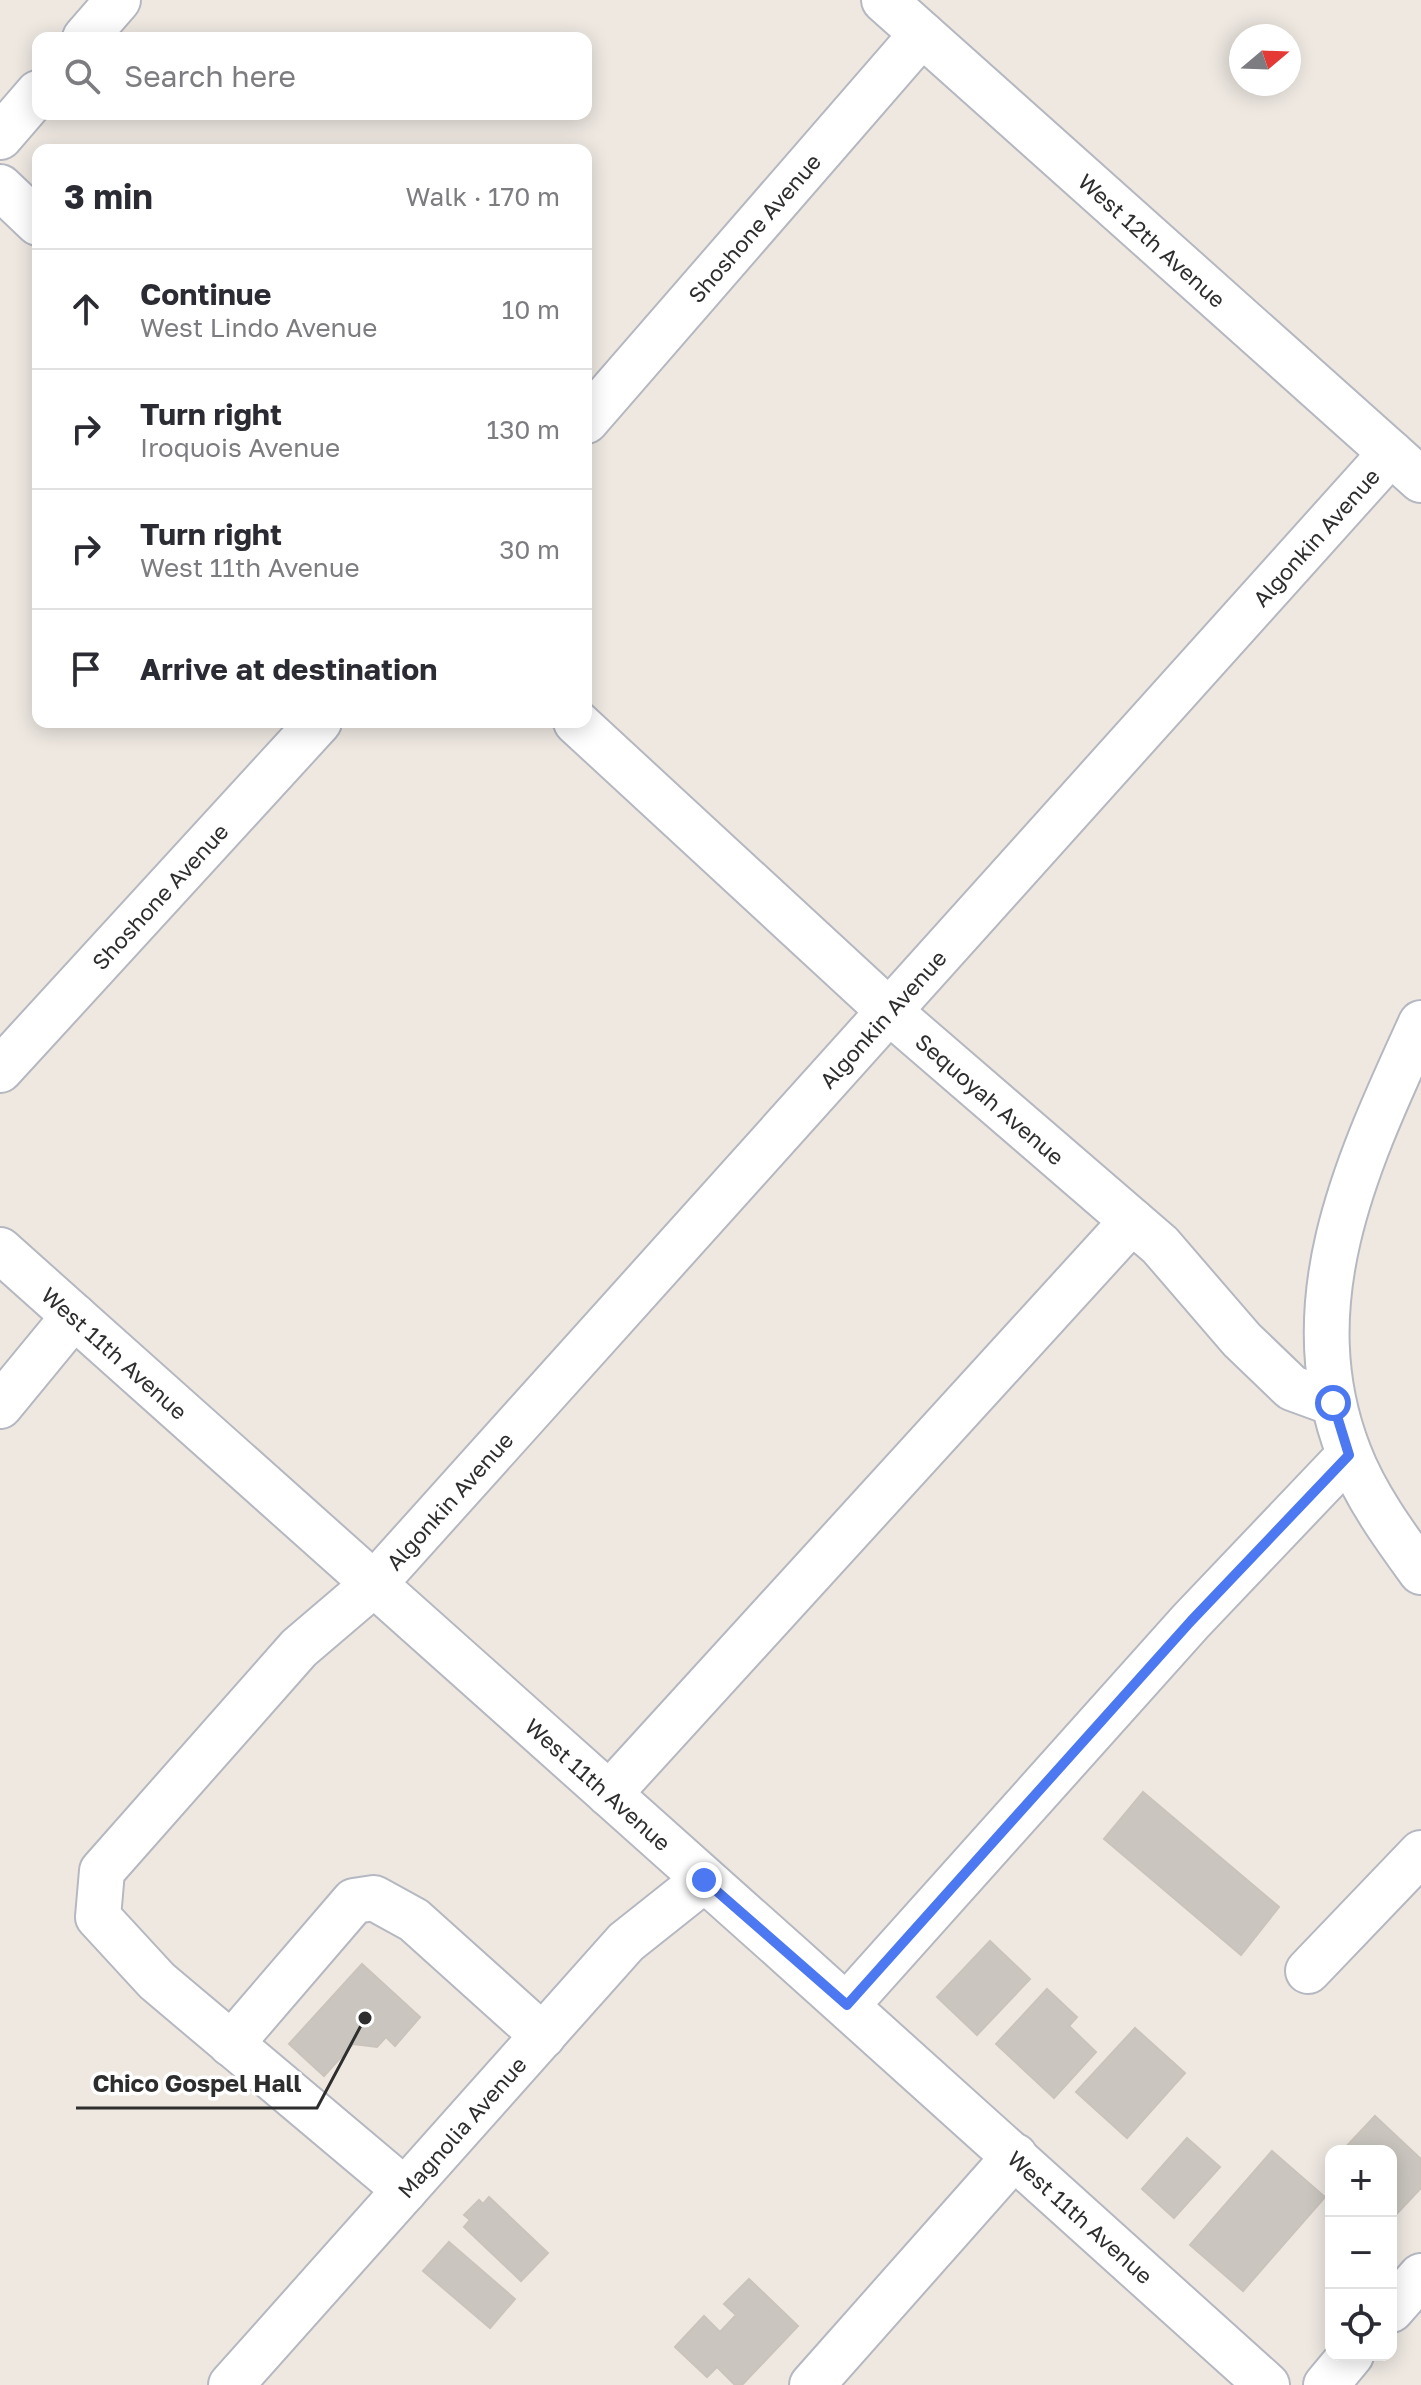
<!DOCTYPE html>
<meta charset="utf-8">
<style>
body{margin:0;font-family:"Golos Text",sans-serif;background:#f7f7f7;color:#2b2b33}
.controls{position:absolute;right:24px;bottom:24px;display:grid;overflow:hidden;border-radius:16px;box-shadow:0 4px 20px #0003}
.controls button{width:72px;height:72px;display:grid;place-items:center;padding:0;border:0;border-bottom:2px solid #e1e1e2;background:#fff;color:#2b2b33;font:40px sans-serif}
.compass{position:absolute;left:1229px;top:24px;width:72px;height:72px;border-radius:50%;background:#fff;box-shadow:0 4px 20px #0003;rotate:71deg}
.stop{position:absolute;width:24px;height:24px;margin:-18px;border:6px solid #4c78f1;border-radius:50%;background:#fff}
.stop.end{background:#4c78f1;border-color:#fff;box-shadow:0 2px 8px #0008}
.list{margin:0;padding:0;list-style:none}
h2{display:flex;justify-content:space-between;align-items:center;height:104px;margin:0;padding:0 32px;font-size:34px}
h2 small{font-size:26px;font-weight:400;color:#7c7c81}
.list li{display:grid;grid-template-columns:52px 1fr auto;gap:24px;align-items:center;box-sizing:border-box;height:120px;padding:0 32px;border-top:2px solid #e1e1e2}
.list b{display:block;font-size:30px;white-space:nowrap}
.list p{margin:0;font-size:26px;white-space:nowrap;color:#7c7c81}
.list em{font-size:26px;font-style:normal;color:#7c7c81}
.icon{flex:none;width:44px;height:44px;fill:none;stroke:currentColor;stroke-width:2;stroke-linecap:round;stroke-linejoin:round}
.map{position:relative;flex:none;width:1421px;height:2385px;overflow:hidden}
.search{position:absolute;background:#fff;box-shadow:0 4px 20px #0003;left:32px;top:32px;width:560px;height:88px;display:flex;align-items:center;gap:20px;box-sizing:border-box;padding:0 28px;border-radius:16px;color:#7c7c81;font-size:30px}
.panel{position:absolute;background:#fff;box-shadow:0 4px 20px #0003;left:32px;top:144px;width:560px;height:584px;border-radius:16px}
.map>svg:first-child{display:block}
</style>
<div class="map">
<svg width="1421" height="2385" viewBox="0 0 1421 2385">
<rect width="100%" height="100%" fill="#eee8e1"/>
<g fill="#cac6bf" stroke="#cac3bb" stroke-width="2">
<path d="M1143 1792 1279 1907 1241 1955 1104 1839Z"/>
<path d="M990 1941 1030 1979 977 2035 937 1997Z"/>
<path d="M362 1964 420 2017 395 2046 386 2037 377 2047 353 2044 324 2076 289 2044Z"/>
<path d="M1047 1989 1077 2017 1069 2026 1096 2052 1054 2098 996 2044Z"/>
<path d="M1135 2028 1185 2073 1127 2138 1076 2092Z"/>
<path d="M1375 2116 1421 2159V2188L1391 2220V2151H1342Z"/>
<path d="M1187 2138 1220 2167 1174 2218 1142 2189Z"/>
<path d="M1272 2151 1325 2197 1243 2291 1190 2245Z"/>
<path d="M489 2197 548 2253 521 2281 464 2227 470 2220 464 2215 479 2200 483 2204Z"/>
<path d="M449 2242 515 2299 490 2328 423 2271Z"/>
<path d="M749 2279 798 2326 742 2385H735L717 2367 707 2377 675 2347 704 2316 720 2332 736 2315 724 2304Z"/>
</g>
<g fill="none" stroke-linecap="round" stroke-linejoin="round">
<g stroke="#b5b8c0" stroke-width="48">
<g id="minor">
<path id="s1" d="M884 0 1421 480"/>
<path d="M85 38 118 0"/>
<path d="M0 137 38 93"/>
<path d="M0 187 38 223"/>
<path id="s2" d="M586 421 922 34"/>
<path id="s3" d="M576 722 890 1012 1160 1245 1242 1340 1292 1388 1333 1403"/>
<path d="M1421 1023C1359 1159 1290 1302 1349 1453 1365 1495 1394 1535 1421 1572"/>
<path id="s4" d="M0 1070 319 722"/>
<path id="s5" d="M0 1250C423 1628 847 2004 1267 2385"/>
<path d="M0 1406 74 1316"/>
<path d="M609 1794 1132 1221"/>
<path d="M1308 1971 1421 1853"/>
<path d="M847 2005 1191 1621 1349 1455"/>
<path d="M231 2044 354 1901 374 1898 414 1920 543 2036"/>
<path id="s6" d="M405 2190 157 1981 98 1917 102 1871 299 1648 374 1584 1391 453"/>
<path d="M1391 2310 1421 2276"/>
<path id="s7" d="M231 2385 626 1942 704 1880"/>
<path d="M812 2385 1015 2156"/>
<path d="M1326 2385 1351 2355"/>
</g>
</g>
<use href="#minor" stroke="#fff" stroke-width="44"/>
</g>
<g fill="none" stroke-linecap="round" stroke-linejoin="round">
<path stroke="#4c78f1" stroke-width="10" d="M704 1880 847 2005 1191 1621 1349 1455 1333 1403"/>
</g>
<g text-anchor="middle" dominant-baseline="central" stroke-width="7" stroke-linejoin="round" paint-order="stroke">
<g font-size="22" fill="#2e2e2e" stroke="#fff">
<text stroke="none"><textPath href="#s2" startOffset="256">Shoshone Avenue</textPath></text>
<text stroke="none"><textPath href="#s1" startOffset="360">West 12th Avenue</textPath></text>
<text stroke="none"><textPath href="#s6" startOffset="2262">Algonkin Avenue</textPath></text>
<text stroke="none"><textPath href="#s4" startOffset="236">Shoshone Avenue</textPath></text>
<text stroke="none"><textPath href="#s6" startOffset="1614">Algonkin Avenue</textPath></text>
<text stroke="none"><textPath href="#s3" startOffset="560">Sequoyah Avenue</textPath></text>
<text stroke="none"><textPath href="#s5" startOffset="154">West 11th Avenue</textPath></text>
<text stroke="none"><textPath href="#s6" startOffset="966">Algonkin Avenue</textPath></text>
<text stroke="none"><textPath href="#s5" startOffset="802">West 11th Avenue</textPath></text>
<text stroke="none"><textPath href="#s7" startOffset="346">Magnolia Avenue</textPath></text>
<text stroke="none"><textPath href="#s5" startOffset="1450">West 11th Avenue</textPath></text>
</g>
</g>
<path fill="none" stroke="#2e2e2e" stroke-width="3" d="M365 2018L317 2108H76"/>
<circle fill="#2e2e2e" stroke="#fff" stroke-width="3" cx="365" cy="2018" r="8"/>
<g font-size="24" text-anchor="middle" font-weight="bold" fill="#2e2e2e" stroke="#fff" stroke-width="7" stroke-linejoin="round" paint-order="stroke">
<text x="197" y="2092">Chico Gospel Hall</text>
</g>
</svg>
<div class="controls">
<button>+</button>
<button>−</button>
<button><svg class="icon" aria-label="locate" viewBox="0 0 24 24"><circle cx="12" cy="12" r="6"/><path d="M12 2v4M12 18v4M2 12h4M18 12h4"/></svg></button>
</div>
<svg class="compass" viewBox="-18 -18 36 36"><path d="M0-13l5 13h-10z" fill="#e53935"/><path d="M0 13l5-13h-10z" fill="#7c7c81"/></svg>
<div class="stop" style="left:1333px;top:1403px"></div>
<div class="stop end" style="left:704px;top:1880px"></div>
<div class="search"><svg class="icon" aria-label="search" viewBox="0 0 24 24"><circle cx="10" cy="10" r="6"/><path d="M15 15l6 6"/></svg>Search here</div>
<section class="panel">
<h2>3 min<small>Walk · 170 m</small></h2>
<ul class="list">
<li><svg class="icon" aria-label="ahead" viewBox="0 0 24 24"><path d="M12 20V5M6 11l6-6 6 6"/></svg><div><b>Continue</b><p>West Lindo Avenue</p></div><em>10 m</em></li>
<li><svg class="icon" aria-label="right" viewBox="0 0 24 24"><path d="M7 20v-9h11M14 6l5 5-5 5"/></svg><div><b>Turn right</b><p>Iroquois Avenue</p></div><em>130 m</em></li>
<li><svg class="icon" aria-label="right" viewBox="0 0 24 24"><path d="M7 20v-9h11M14 6l5 5-5 5"/></svg><div><b>Turn right</b><p>West 11th Avenue</p></div><em>30 m</em></li>
<li><svg class="icon" aria-label="arrive" viewBox="0 0 24 24"><path d="M6 21V4h12l-3 4 3 4H6"/></svg><div><b>Arrive at destination</b></div></li>
</ul>
</section>
</div>
